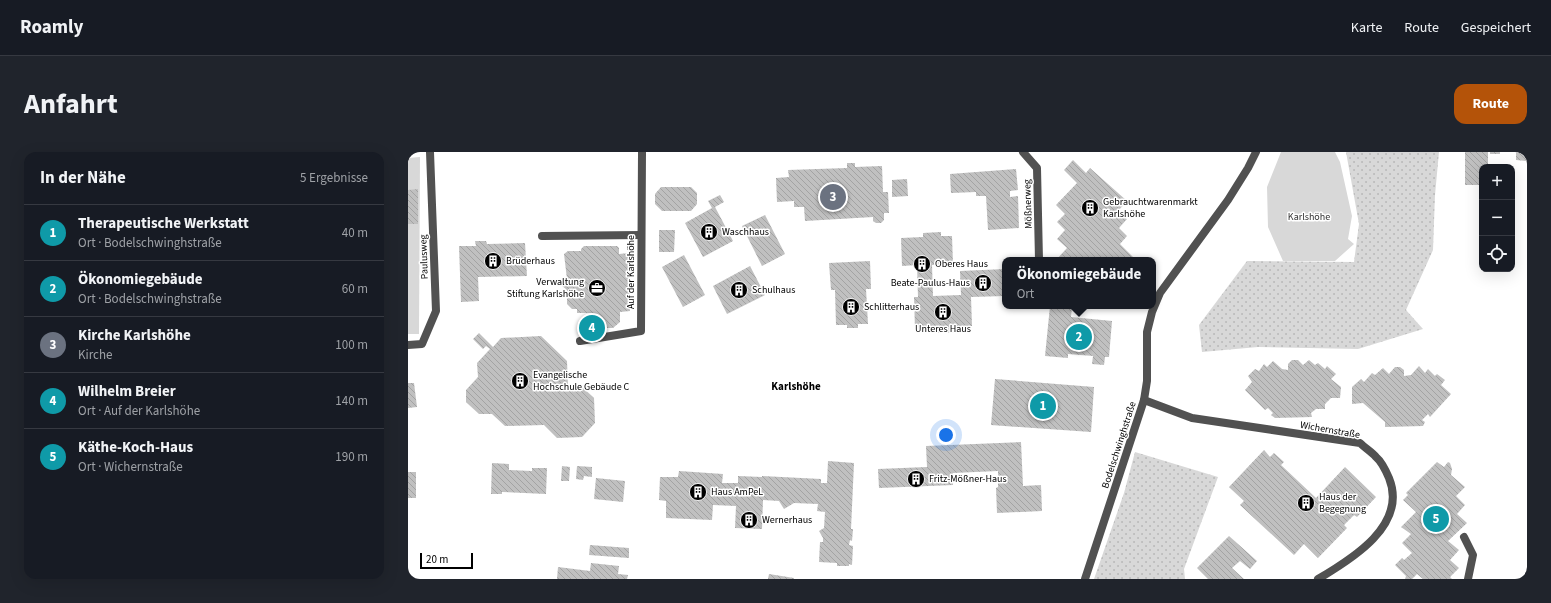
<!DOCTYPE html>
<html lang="de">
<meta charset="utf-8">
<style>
body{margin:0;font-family:"Source Sans 3",sans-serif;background:#20242c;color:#f1f3f6}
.controls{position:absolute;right:12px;top:12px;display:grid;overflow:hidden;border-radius:8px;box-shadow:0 4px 16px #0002}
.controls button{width:36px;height:36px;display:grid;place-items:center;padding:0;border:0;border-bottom:1px solid #363941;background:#171b24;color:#f1f3f6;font:20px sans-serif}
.scale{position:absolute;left:12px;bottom:10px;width:53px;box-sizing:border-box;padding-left:4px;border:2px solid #000;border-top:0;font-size:11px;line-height:14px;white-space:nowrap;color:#000;-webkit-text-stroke:3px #fff;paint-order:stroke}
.you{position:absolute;left:538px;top:283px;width:14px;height:14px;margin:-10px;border:3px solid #fff;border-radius:50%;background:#1a73e8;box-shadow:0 0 0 6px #1a73e833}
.badge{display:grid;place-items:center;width:26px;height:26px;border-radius:50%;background:#b45309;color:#fff;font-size:13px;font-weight:700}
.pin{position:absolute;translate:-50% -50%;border:2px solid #fff;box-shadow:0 1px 4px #0006}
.popup{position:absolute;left:594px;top:105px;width:154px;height:52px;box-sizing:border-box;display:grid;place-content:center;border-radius:8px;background:#171b24;filter:drop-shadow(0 1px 3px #0005);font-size:13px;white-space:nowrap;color:#9ea1a6}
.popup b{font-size:15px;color:#f1f3f6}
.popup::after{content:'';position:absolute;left:50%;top:100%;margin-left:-8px;border:8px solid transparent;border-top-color:#171b24}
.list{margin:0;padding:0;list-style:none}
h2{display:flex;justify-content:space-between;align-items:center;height:52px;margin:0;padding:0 16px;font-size:17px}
h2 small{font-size:13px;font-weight:400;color:#9ea1a6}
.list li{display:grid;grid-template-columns:26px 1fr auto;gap:12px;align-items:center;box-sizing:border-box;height:56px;padding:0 16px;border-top:1px solid #363941}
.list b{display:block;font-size:15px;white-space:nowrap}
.list p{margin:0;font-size:13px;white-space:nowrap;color:#9ea1a6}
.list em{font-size:13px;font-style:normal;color:#9ea1a6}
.icon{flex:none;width:22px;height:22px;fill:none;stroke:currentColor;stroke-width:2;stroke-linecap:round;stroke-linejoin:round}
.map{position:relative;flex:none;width:1119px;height:427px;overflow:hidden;border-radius:12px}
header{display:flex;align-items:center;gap:24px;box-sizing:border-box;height:56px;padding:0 20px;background:#171b24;border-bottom:1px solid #363941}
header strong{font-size:19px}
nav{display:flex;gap:22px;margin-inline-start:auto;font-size:14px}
.intro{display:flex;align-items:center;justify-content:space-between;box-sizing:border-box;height:96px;padding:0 24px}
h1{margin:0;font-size:28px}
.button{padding:10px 18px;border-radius:12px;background:#b45309;color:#fff;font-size:14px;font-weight:700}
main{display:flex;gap:24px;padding:0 24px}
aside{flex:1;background:#171b24;border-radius:12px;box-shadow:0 4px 16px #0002}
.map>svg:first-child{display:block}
</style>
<header>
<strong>Roamly</strong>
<nav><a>Karte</a><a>Route</a><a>Gespeichert</a></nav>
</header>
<div class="intro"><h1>Anfahrt</h1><a class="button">Route</a></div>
<main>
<aside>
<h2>In der Nähe<small>5 Ergebnisse</small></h2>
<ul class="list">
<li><span class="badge" style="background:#0f9aa8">1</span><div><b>Therapeutische Werkstatt</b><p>Ort · Bodelschwinghstraße</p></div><em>40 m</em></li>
<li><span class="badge" style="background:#0f9aa8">2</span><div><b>Ökonomiegebäude</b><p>Ort · Bodelschwinghstraße</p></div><em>60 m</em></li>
<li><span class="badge" style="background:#6b7280">3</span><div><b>Kirche Karlshöhe</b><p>Kirche</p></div><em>100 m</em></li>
<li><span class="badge" style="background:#0f9aa8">4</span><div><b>Wilhelm Breier</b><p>Ort · Auf der Karlshöhe</p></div><em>140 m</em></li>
<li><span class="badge" style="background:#0f9aa8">5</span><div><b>Käthe-Koch-Haus</b><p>Ort · Wichernstraße</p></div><em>190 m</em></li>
</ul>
</aside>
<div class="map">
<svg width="1119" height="427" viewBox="0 0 1119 427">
<defs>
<pattern id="grass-dots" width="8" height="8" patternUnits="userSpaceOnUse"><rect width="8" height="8" fill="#d8d8d8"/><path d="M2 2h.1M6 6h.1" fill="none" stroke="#b8b8b8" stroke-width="1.8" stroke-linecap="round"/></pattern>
<pattern id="building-back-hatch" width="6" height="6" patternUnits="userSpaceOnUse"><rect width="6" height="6" fill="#c0c0c0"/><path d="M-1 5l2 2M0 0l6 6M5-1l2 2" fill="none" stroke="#a3a3a3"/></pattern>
</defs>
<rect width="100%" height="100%" fill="#fff"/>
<g fill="url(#grass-dots)">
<path d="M938 0H1031L1027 43 1025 98 998 158 1015 177 950 197 850 195 794 200 791 173 839 109 946 110 951 72Z"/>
<path d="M727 300 810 325 776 417 777 427H686L716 341Z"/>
</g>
<g fill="#d8d8d8">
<path d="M873 0H927L932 10 944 64 940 87 946 92 927 109H875L860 75 859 35Z"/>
<path d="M12 5 11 182H0V6Z"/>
</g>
<g fill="url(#building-back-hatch)">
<path d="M1057 0H1080V15H1074V33H1057Z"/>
<rect x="1082" y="0" width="10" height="2"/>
<path d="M1108 0H1119V9L1108 8Z"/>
<path d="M665 8 678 21 682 16 719 49 710 59 719 67 711 76 719 84 712 92 728 108H648L659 96 649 87 657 78 649 70 657 62 648 53 669 31 656 18Z"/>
<path d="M439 11H447V15L474 14 475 40H480L481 61H476V68L473 71H468L465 69V65L397 69 396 55H386V49L369 50 368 26 381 25 380 18 439 16Z"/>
<path d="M608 17 610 38 602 39V45L610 44 611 76 580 78 578 44H568V40L543 41 542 22Z"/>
<path d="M499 27 500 44 484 45V28Z"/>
<path d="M253 35H283L289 41V52L283 59H254L247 52V42Z"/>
<path d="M10 37V72H0V38Z"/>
<path d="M312 43 316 50 307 55 325 89 295 105 277 71 304 56 300 49Z"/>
<path d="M357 63 377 102 354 114 334 74Z"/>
<path d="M251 78H267L266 100H251Z"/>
<path d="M533 80V84H544L545 112 524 113 525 144 553 143 552 119 597 117V144L563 145 564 174H554V180L525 181V176L507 177 506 145H510L509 113 494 114 493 86 515 85V81Z"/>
<path d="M67 89H78L79 92 117 91 119 124 70 125 71 149 53 150 51 94H68Z"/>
<path d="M176 94H209L211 96V102L221 101 222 159 212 160V170L205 176H191L184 170V161H169V157H164L159 152V138L153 133 159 127 156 102 160 99H173V97Z"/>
<path d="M276 103 297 143 275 155 254 115Z"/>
<path d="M462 109 463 137H458L460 172H450V176H439V173H428L427 138H423L421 111Z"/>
<path d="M342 114 357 143 319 162 305 134Z"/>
<path d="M642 154 664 155 663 165 704 169 701 205H697L696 213 684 212 685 204 660 202V206L637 204Z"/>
<path d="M71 181 85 195 93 186 133 184 159 209 160 235 173 234 186 246 187 271 174 285 149 286 136 273 97 274 84 262H71L58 250V238L70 225 69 211 82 197 78 194 75 197 65 187Z"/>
<path d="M884 208H890L895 213 901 208 907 213 910 211 917 217 919 214 928 222 923 227 933 235 932 246H923L917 252V257H908L903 261 904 265 867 266 863 263 865 261 860 256 857 258 837 238 844 230 840 224 847 217 851 219 856 212 859 215 865 209 874 217 880 218V212Z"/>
<path d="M1011 214 1017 221 1020 217 1027 224 1029 222 1037 228 1033 233 1043 242 1022 265 1020 262 1014 268 1017 270 1015 274 977 275V270L955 251 944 252V235L953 227 956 230 964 221 967 223 975 216 981 222 987 215H992L996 218V224L1003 223Z"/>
<path d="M587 227 686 235 683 280 583 273Z"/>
<path d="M0 231H6L9 255 0 256Z"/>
<path d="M613 290 615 334 633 333 634 359 589 361 588 336 590 335V319L545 321V333L471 336 470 317 519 315 518 294Z"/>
<path d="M856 298 862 305 866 301 876 310 873 313 908 346 937 315 968 345 949 365 946 363 936 373 939 376 910 406 896 392 886 403 832 353 836 349 821 335Z"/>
<path d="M420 309 446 311 443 377H445L444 389 442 388 441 393 445 394 444 413 441 412V414H429V411L411 410 412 390H415V386L411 379 416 376 417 360 409 359 410 352 386 351 376 357 371 349 355 348 354 377 327 376 328 354 305 353 304 368 258 366V349L251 348 252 325H270L271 319 315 322 314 331H330V324L354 325V324L413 327V331H419Z"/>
<path d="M1029 310 1036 315 1040 310 1042 311 1044 317 1043 323 1057 335 1048 344 1057 353 1049 362 1059 371 1040 389 1051 398 1042 408 1051 416 1042 425 1044 427H1015L1009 422 1004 427H997L998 424 987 413 994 406 996 408 1004 401 994 391 1003 382 993 375 1008 360 995 348 1000 343 998 341Z"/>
<path d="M84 311 101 312V318L124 319V316H139L138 342 94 340V342H83Z"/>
<path d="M154 314 162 315 161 329H153Z"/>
<path d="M169 314 184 315V325L176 324 175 328 168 327Z"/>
<rect x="0" y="320" width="8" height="26"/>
<path d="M188 326 217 329 215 350 186 347Z"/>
<path d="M821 384 849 409 842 417 832 409 824 416 836 427H800L789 416Z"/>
<path d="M182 393 221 396V406L181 403Z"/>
<path d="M183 411 211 414 210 422 220 423 219 427H149L150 415 182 419Z"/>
<path d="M361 422 386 426V427H360Z"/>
</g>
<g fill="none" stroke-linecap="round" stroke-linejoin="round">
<path stroke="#515151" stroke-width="8" d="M134 84 233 83"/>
<g stroke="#515151" stroke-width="8">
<path d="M615 0 629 16 631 108"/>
<path d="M172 189 233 179 234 0"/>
<path d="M0 193 14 192 28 159 22 0"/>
<path d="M736 248 784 266 952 291C957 296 964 300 968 305 974 310 978 319 981 326 1000 373 944 407 910 427"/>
<path d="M1056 385 1065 403 1060 427"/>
<path d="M677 427 736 248 739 229V180L744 160 752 141 820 48 840 16 848 0"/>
</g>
</g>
<defs>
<g id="building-disc" transform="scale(0.9)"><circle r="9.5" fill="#000" stroke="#fff"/><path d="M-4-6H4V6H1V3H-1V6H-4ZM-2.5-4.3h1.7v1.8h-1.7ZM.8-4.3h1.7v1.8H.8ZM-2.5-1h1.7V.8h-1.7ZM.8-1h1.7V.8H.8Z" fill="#fff"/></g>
<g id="office-disc" transform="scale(0.9)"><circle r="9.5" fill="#000" stroke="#fff"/><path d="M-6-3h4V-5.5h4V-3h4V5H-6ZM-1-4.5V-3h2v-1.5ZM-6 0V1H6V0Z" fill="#fff"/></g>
</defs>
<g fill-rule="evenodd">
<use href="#building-disc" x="682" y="56"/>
<use href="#building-disc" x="301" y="80"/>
<use href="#building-disc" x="85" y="109"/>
<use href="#building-disc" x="514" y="112"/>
<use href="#building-disc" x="575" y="131"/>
<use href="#office-disc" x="189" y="136"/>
<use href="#building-disc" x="331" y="138"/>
<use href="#building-disc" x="443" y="155"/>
<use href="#building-disc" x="535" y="160"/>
<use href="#building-disc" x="112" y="229"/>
<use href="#building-disc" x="508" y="327"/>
<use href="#building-disc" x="290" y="340"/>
<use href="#building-disc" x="898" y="351"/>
<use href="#building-disc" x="341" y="368"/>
</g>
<g text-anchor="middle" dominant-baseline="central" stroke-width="3" stroke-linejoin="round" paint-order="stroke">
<g font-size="10" fill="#000" stroke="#fff" text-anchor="start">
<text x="695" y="50">Gebrauchtwarenmarkt<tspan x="695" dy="12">Karlshöhe</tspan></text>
<text x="314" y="80">Waschhaus</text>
<text x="98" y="109">Brüderhaus</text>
<text x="527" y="112">Oberes Haus</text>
<text x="176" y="130" text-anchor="end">Verwaltung<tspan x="176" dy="12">Stiftung Karlshöhe</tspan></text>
<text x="562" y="131" text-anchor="end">Beate-Paulus-Haus</text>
<text x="344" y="138">Schulhaus</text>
<text x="456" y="155">Schlitterhaus</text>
<text x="535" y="177" text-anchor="middle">Unteres Haus</text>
<text x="125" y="223">Evangelische<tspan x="125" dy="12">Hochschule Gebäude C</tspan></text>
<text x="521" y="327">Fritz-Mößner-Haus</text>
<text x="303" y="340">Haus AmPeL</text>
<text x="911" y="345">Haus der<tspan x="911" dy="12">Begegnung</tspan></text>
<text x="354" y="368">Wernerhaus</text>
</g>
<g font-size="10" fill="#000" stroke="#fff">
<text transform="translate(620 52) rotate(-92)">Mößnerweg</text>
<text transform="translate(16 105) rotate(-92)">Paulusweg</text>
<text transform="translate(223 120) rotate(-90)">Auf der Karlshöhe</text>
<text transform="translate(922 278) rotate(10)">Wichernstraße</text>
<text transform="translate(711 293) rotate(-72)">Bodelschwinghstraße</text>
</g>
<g font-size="10" fill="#2f2f2f" stroke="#fff">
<text x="901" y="65">Karlshöhe</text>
</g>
<g font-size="11" font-weight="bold" fill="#000" stroke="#fff">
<text x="388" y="234">Karlshöhe</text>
</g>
</g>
</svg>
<div class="controls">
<button>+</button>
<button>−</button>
<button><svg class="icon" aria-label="locate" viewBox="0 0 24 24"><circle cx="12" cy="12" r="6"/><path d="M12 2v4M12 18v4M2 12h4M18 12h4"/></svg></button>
</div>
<div class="scale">20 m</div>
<div class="you"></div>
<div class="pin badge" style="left:635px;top:254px;background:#0f9aa8">1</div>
<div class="pin badge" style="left:671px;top:185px;background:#0f9aa8">2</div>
<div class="popup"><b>Ökonomiegebäude</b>Ort</div>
<div class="pin badge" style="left:425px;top:45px;background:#6b7280">3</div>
<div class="pin badge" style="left:184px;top:176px;background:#0f9aa8">4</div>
<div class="pin badge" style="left:1028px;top:367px;background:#0f9aa8">5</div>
</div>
</main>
